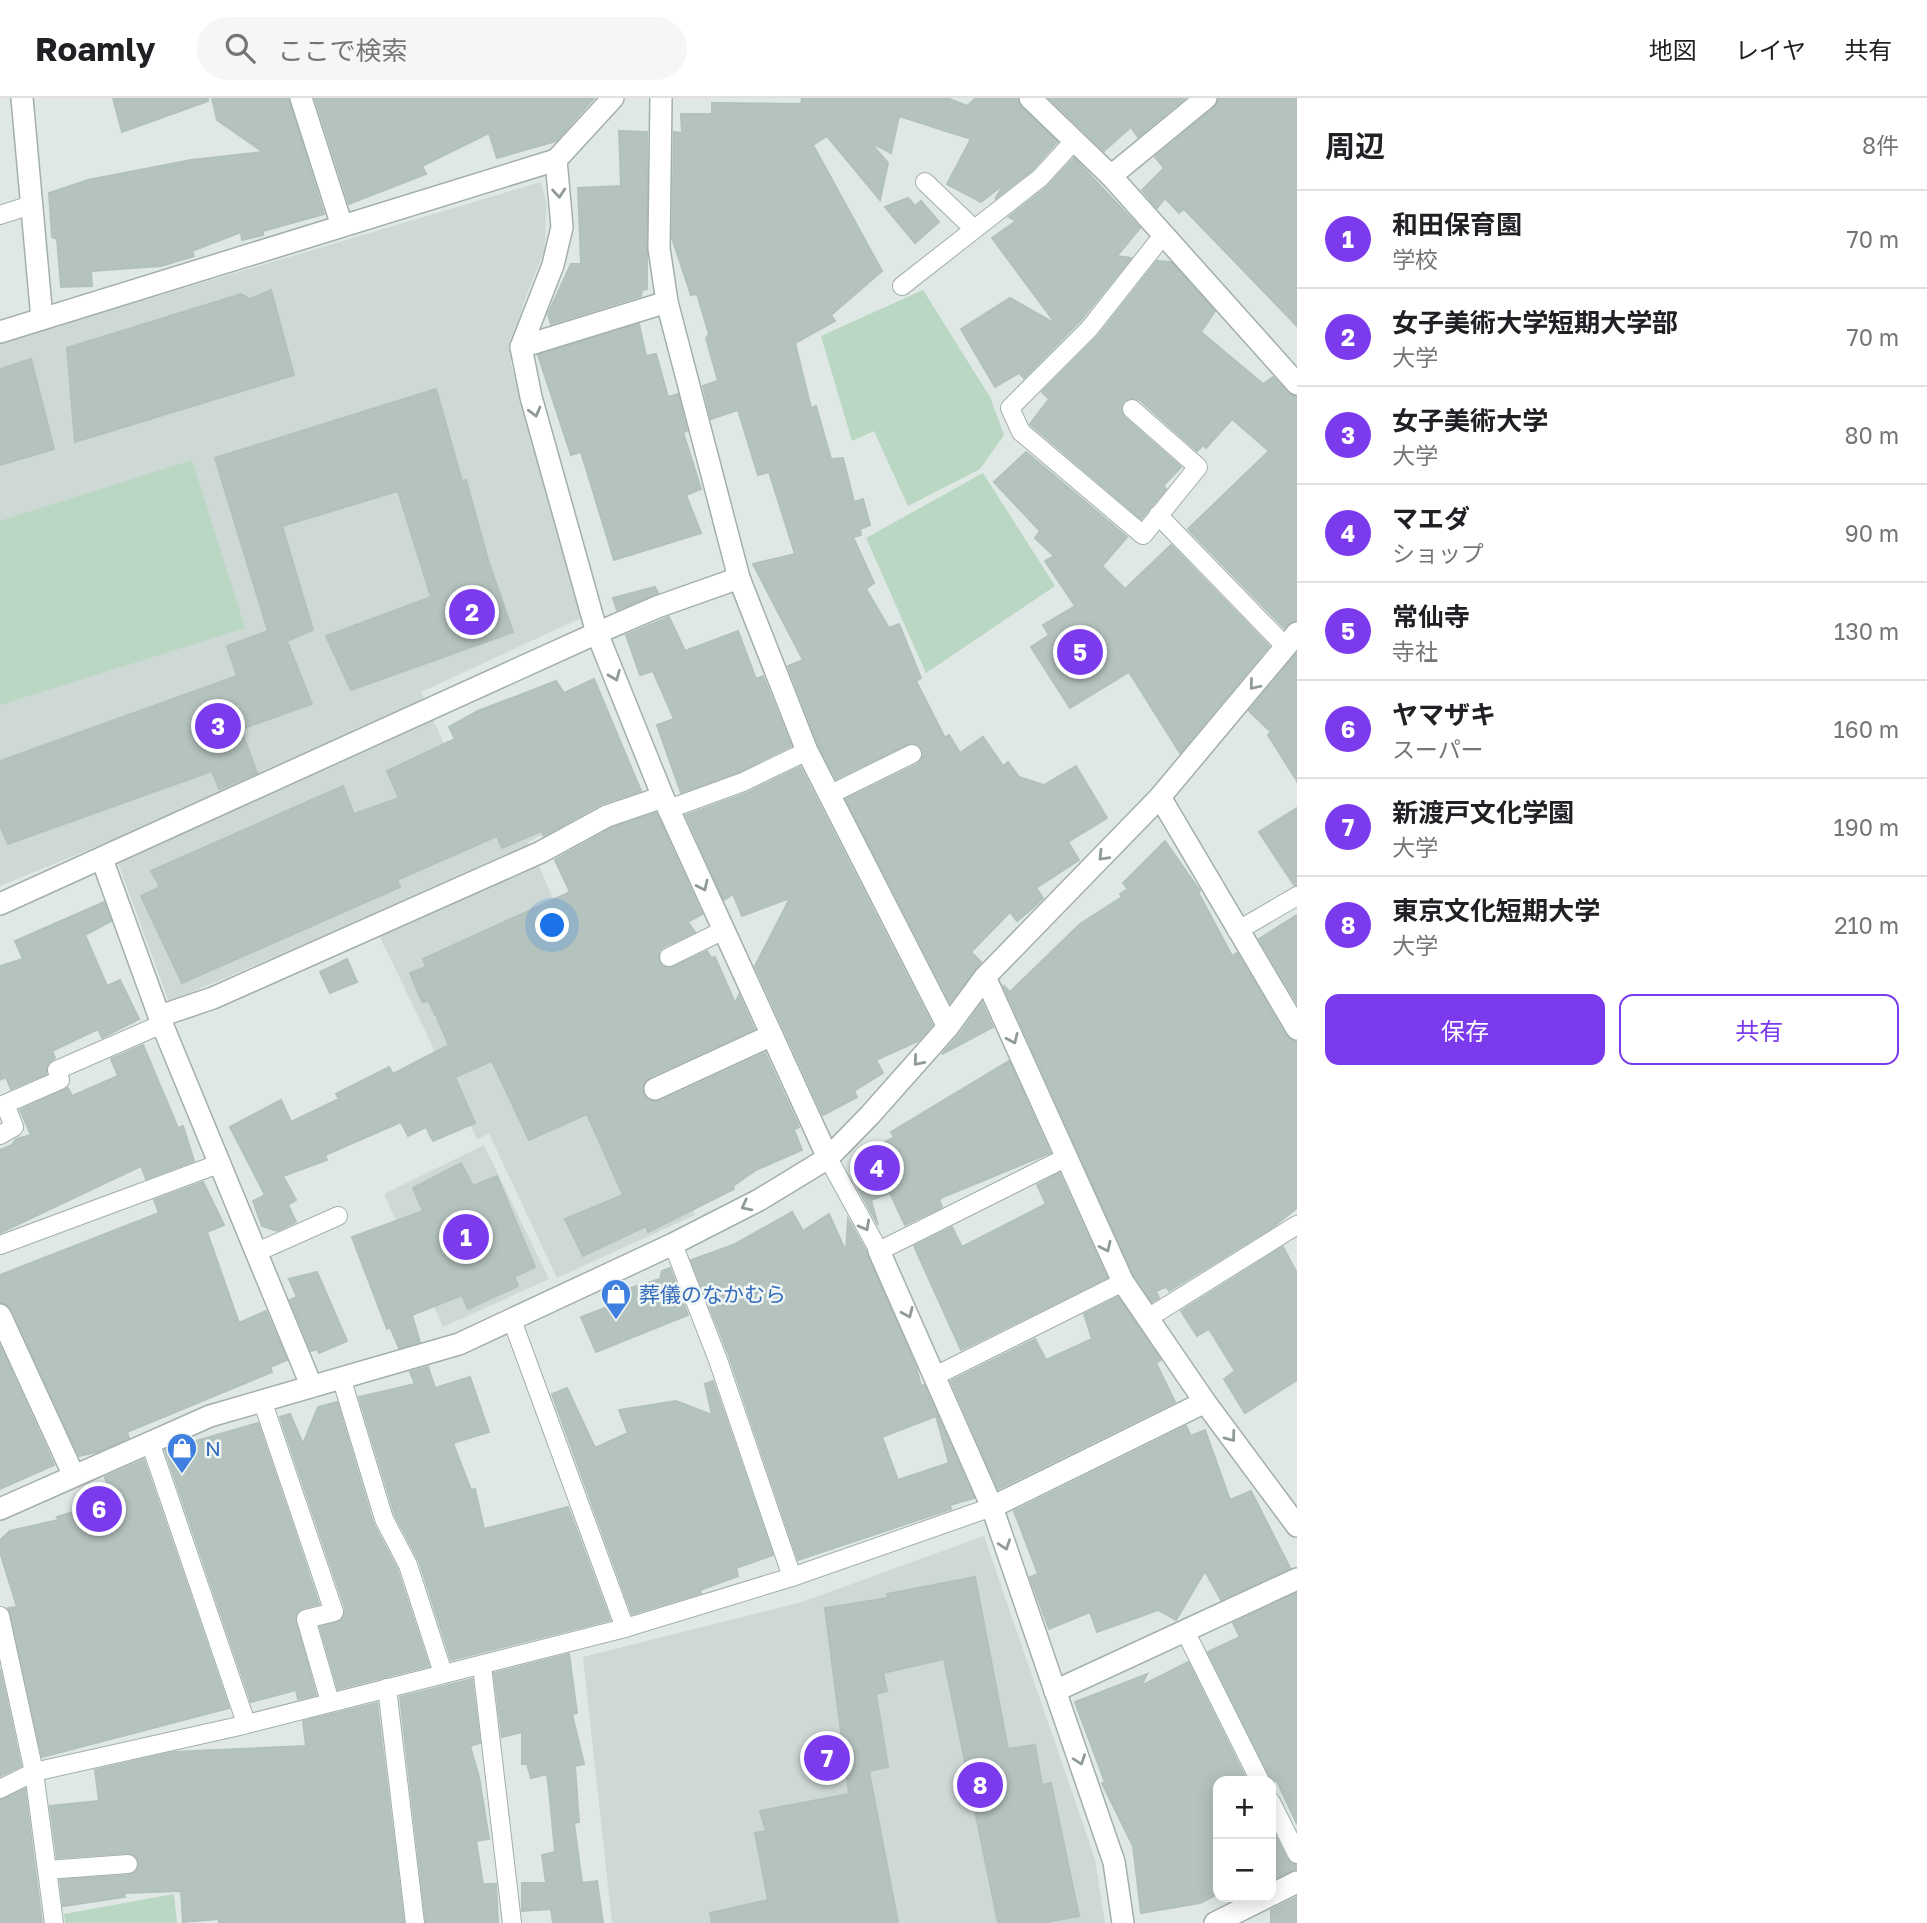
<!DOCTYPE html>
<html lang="ja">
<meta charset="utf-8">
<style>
body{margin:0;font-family:"Golos Text","Noto Sans JP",sans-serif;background:#f6f6f6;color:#202124}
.controls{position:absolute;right:21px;bottom:21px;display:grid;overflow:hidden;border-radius:14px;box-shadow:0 4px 18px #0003}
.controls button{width:63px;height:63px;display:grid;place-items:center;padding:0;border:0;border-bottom:2px solid #e0e0e0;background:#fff;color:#202124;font:35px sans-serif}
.you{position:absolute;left:553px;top:828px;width:24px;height:24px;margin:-18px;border:5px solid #fff;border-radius:50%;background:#1a73e8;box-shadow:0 0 0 10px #1a73e833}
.badge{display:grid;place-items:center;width:46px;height:46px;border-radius:50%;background:#7c3aed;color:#fff;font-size:23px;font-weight:700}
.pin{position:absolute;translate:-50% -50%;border:4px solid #fff;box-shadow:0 2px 7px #0006}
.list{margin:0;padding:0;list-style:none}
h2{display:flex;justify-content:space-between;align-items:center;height:91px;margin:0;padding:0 28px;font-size:30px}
h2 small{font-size:23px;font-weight:400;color:#757577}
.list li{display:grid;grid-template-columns:46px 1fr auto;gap:21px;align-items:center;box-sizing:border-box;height:98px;padding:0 28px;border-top:2px solid #e0e0e0}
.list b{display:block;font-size:26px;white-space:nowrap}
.list p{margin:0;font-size:23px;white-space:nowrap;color:#757577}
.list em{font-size:23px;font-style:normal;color:#757577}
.actions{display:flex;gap:14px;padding:21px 28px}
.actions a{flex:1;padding:16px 0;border:2px solid #7c3aed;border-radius:14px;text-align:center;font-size:24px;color:#7c3aed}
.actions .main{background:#7c3aed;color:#fff}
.icon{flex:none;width:38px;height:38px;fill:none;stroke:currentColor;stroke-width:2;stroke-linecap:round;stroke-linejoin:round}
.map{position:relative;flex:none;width:1297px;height:1825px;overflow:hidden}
header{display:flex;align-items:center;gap:42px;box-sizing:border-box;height:98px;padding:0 35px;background:#fff;border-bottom:2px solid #e0e0e0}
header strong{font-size:33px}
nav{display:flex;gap:38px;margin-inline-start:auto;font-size:24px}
.search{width:490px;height:63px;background:#f6f6f6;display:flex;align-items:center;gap:18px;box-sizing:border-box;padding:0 24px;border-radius:38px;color:#757577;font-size:26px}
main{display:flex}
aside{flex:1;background:#fff}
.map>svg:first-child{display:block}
</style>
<header>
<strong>Roamly</strong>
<div class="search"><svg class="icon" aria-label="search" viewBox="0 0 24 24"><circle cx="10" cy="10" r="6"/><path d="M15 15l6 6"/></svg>ここで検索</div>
<nav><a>地図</a><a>レイヤ</a><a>共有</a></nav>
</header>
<main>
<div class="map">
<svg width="1297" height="1825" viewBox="0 0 1297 1825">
<rect width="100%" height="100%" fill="#dfe8e5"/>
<g fill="#ced8d4">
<path d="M541 84 546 104 545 151 525 201 512 245 511 266 581 520 421 594 466 695 552 663 577 719 528 744 695 1117 557 1180 489 1036 477 1041 370 818 169 904 110 743 0 788V245Z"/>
<path d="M484 1047 549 1181 443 1229 384 1096Z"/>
<path d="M984 1438 1095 1761 1105 1825H612L583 1559 802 1504Z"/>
</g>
<g fill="#bad7c4">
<path d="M923 192 990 299 1004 337 980 371 908 408 874 333 852 343 821 238Z"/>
<path d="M192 362 245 530 0 607V423Z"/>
<path d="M983 375 1055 488 926 575 866 440Z"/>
<path d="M174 1796 177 1825H65L64 1816Z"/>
</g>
<g fill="#b5c3be" stroke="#b3c1bc" stroke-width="2" fill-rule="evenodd">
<path d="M113 0H208V3L122 34Z"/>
<path d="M212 0H288L324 116 263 133V137L242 142 241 134 192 153 194 158 161 168 91 173 92 188 61 189 57 141 52 139 49 95 88 82 191 62 263 54 217 22Z"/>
<path d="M315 0H594L556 43 497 60 489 35 422 68 426 76 349 106Z"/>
<path d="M802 0H947L967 8 976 0H1017L1021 9 1057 44 1032 72 995 101 1004 86 981 104 947 86 971 41 899 18 891 55 870 44 888 65 880 102 827 38 813 47 882 173 831 217 835 223 795 245 811 310 816 308 831 361 843 360 854 404 863 401 870 427 860 431 861 437 853 439 874 485 866 491 889 530 899 526 921 580 916 583 945 640 949 637 960 655 983 639 1003 668 1008 664 1019 679 1044 687 1076 668 1107 720 1068 744 1079 762 1036 790 1043 800 1034 809 1017 823 1010 814 971 854 981 864 950 904 846 701 918 666 923 657 922 652 918 646H908L836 681 819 648 788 568 803 562 753 466 795 456 769 374 758 377 738 312 711 321 703 288 718 283 706 240 709 236 697 196 691 197 672 140 674 34 682 35 681 16H712V5L801 6Z"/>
<path d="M1049 0H1185L1138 39 1131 29 1104 53Z"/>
<path d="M1219 0H1297V228L1184 111 1179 115 1165 100 1157 110 1142 92 1164 70 1155 59 1214 10Z"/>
<path d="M619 33 647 34V191L642 192 641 198 551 226 548 216 571 166H581L578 90 621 88Z"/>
<path d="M1074 60 1140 130 1117 158 1131 160 1080 223 1024 280 1019 275 995 289 961 231 1010 200 1056 226 992 140 1016 123 1009 119 1047 89Z"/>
<path d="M908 100 915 108 921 103 939 124 915 145 885 109Z"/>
<path d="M1157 163 1171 164 1215 213 1201 234 1263 286 1273 279 1288 295 1297 299V522L1284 530 1188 431 1269 353 1232 321 1206 350 1203 347 1197 353 1140 302 1134 300 1124 303 1121 309 1124 319 1181 369 1163 388 1166 391 1141 421 1030 326 1049 301 1042 294 1098 238Z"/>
<path d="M271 192 294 277 75 344 67 250 241 196 250 201Z"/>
<path d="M639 226 646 258 656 256 668 299 678 296 687 333 683 334 701 391 686 397 701 435 614 462 581 354 571 357 538 257Z"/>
<path d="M31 261 54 351 0 367V271Z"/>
<path d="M436 291 462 383 466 382 488 462 513 534 351 592 326 538 431 499 398 393 282 428 313 532 287 543 312 606 241 631 257 675 219 691 212 673 8 746 0 728V663L237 578 227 548 268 533 215 360Z"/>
<path d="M1026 354 1127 439 1102 468 1125 491 1171 447 1269 548 1180 655 1129 574 1070 610 1031 549 1049 537 1043 527 1075 508 1045 463 1054 458 1035 440 1040 433 994 384Z"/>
<path d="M655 489 658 495 617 512 613 500Z"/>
<path d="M669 519 685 553 738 533 756 581 763 578 791 648 739 674 681 695 657 627 674 621 653 573 640 577 626 537Z"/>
<path d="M1297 555V683L1268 637 1271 634 1249 613Z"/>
<path d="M594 581 641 693 601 706 544 738 541 733 502 750 497 738 397 782 400 789 182 885 141 798 160 789 151 773 343 688 354 716 399 700 387 673 455 641 449 629 478 613 556 583 564 595Z"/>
<path d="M800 669 932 927 918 943 876 962 883 975 854 993 857 999 823 1017 755 868 790 800 742 818 733 796 724 802 686 717 747 695Z"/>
<path d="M1297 710V787H1294L1259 734Z"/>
<path d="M656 715 702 816 688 824 695 834 663 849 659 853V863L663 869H673L707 853 711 860 715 859 735 905 739 897 754 931 649 979 644 984 643 996 648 1002 661 1003 765 955 799 1029 794 1032 802 1052 756 1072 733 1088 734 1091 648 1134 646 1128 583 1158 565 1121 623 1097 587 1016 529 1042 492 963 455 979 475 1025 433 1043 426 1029 408 1038 401 1024 325 1057 327 1062 283 1078 296 1102 288 1107 296 1124 277 1133 262 1128 253 1103 265 1097 230 1029 281 1002 291 1024 339 1001 336 996 389 969 393 976 449 947 437 920 439 916 435 917 429 903 422 904 410 875 426 869 423 861 570 794 555 762 612 730Z"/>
<path d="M1165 743 1200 793 1198 794 1232 858 1237 855 1286 938 1297 944V1110L1273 1129 1169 1193 1166 1189 1156 1193 1159 1200 1152 1204 1134 1178 1003 887 1010 894 1080 826 1122 799 1120 796 1128 791 1123 785Z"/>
<path d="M104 804 111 823 85 837 107 888 120 882 139 921 102 940 98 931 52 953 55 960 48 965 46 976 11 991 6 979 0 982V868L23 861 15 843Z"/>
<path d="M1297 817V905L1259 841Z"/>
<path d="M347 861 357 884 330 895 320 874Z"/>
<path d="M982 905 993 929 942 956 959 937Z"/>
<path d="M143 947 178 1030 183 1028 194 1063 146 1081 141 1068 0 1135V1052L12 1047 16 1041 31 1037 20 1012 68 990 72 998 118 978 111 961Z"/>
<path d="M1009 963 1050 1055 943 1099 939 1102 942 1109 905 1127 890 1095 871 1102 878 1127 852 1079 853 1062 894 1039 891 1034Z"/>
<path d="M461 1065 473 1088 497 1078 535 1169 514 1179 518 1188 468 1211 462 1197 412 1217 420 1244 399 1250 390 1229 387 1231 352 1139 423 1113 413 1090Z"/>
<path d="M1059 1075 1107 1180 961 1252 914 1148 952 1129 962 1149 1046 1106 1037 1087Z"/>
<path d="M203 1084 224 1127 207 1134 239 1225 266 1213 287 1262 270 1269 272 1274 127 1334 129 1340 97 1354 79 1358 12 1212 0 1204V1177L159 1115 154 1102Z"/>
<path d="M792 1114 803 1133 829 1116 846 1154 848 1121 866 1153 916 1269 921 1288 924 1287 974 1400 950 1407 951 1411 798 1462 729 1258 691 1162 733 1147ZM936 1318 949 1365 898 1382 882 1339Z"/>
<path d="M1283 1149 1297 1175V1282L1245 1315 1224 1281 1235 1273 1209 1231 1197 1238 1181 1213Z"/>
<path d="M670 1170 688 1217 596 1254 581 1219 624 1203 621 1193 660 1181 662 1173Z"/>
<path d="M317 1174 347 1243 319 1255 317 1251 311 1253 290 1202 297 1199 289 1181Z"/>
<path d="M1118 1199 1161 1262 1156 1265 1175 1304 998 1391 951 1283 1035 1241 1046 1262 1092 1241 1084 1216Z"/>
<path d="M0 1248 54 1367 0 1391Z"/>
<path d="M428 1269 435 1290 470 1279 489 1334 453 1345 471 1392 475 1391 484 1431 568 1409 610 1522 451 1562 419 1463 395 1417 359 1299 415 1286 410 1274Z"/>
<path d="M713 1283 773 1457 736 1470 738 1478 700 1492 701 1495 632 1516 552 1296 567 1290 595 1350 628 1335 619 1312 676 1303 712 1317 705 1286Z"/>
<path d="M337 1304 373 1425 397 1471 429 1568 338 1591 320 1529 342 1522 345 1510 280 1319 290 1316 303 1346 318 1309Z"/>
<path d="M258 1325 319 1506 303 1510 295 1519 316 1597 298 1601 296 1592 251 1604 165 1352Z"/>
<path d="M1186 1328 1191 1338 1205 1332 1230 1402 1251 1393 1290 1470 1221 1502 1205 1473 1176 1522 1158 1512 1097 1534 1090 1514 1049 1531 1030 1479 1038 1476 1014 1413Z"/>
<path d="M144 1362 229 1610 42 1659 8 1510 17 1509 0 1454V1442L10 1433 58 1422 57 1419 112 1402 105 1379Z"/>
<path d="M975 1479 1008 1651 1035 1647 1042 1687 1051 1685 1079 1818 1043 1825H998L944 1561 883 1575 887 1593 876 1596 888 1669 869 1673 898 1825H712L710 1815 768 1802 755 1735 766 1733 760 1713 849 1696 825 1510 888 1500 887 1496Z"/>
<path d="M1297 1495V1726L1277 1683H1271L1208 1554 1240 1539 1233 1525Z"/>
<path d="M569 1556 577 1615 572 1616 584 1666 575 1668 579 1724 574 1725 582 1785 597 1783 603 1825H553L551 1811 522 1813V1785H546L542 1757 555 1754 550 1702 547 1676 531 1680 527 1666H522V1634L502 1639 494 1575Z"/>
<path d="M1188 1564 1247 1683H1218V1796L1200 1805 1141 1815 1133 1748 1102 1685 1105 1684 1075 1604 1147 1576 1141 1588Z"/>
<path d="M0 1571 21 1668 0 1678Z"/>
<path d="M472 1581 480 1645 470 1648 479 1679 489 1741 476 1743 483 1786H496L498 1825H426L400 1599Z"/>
<path d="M377 1605 404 1825H219V1821L183 1824 181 1793 124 1795 125 1799 63 1808 60 1782 129 1777 138 1770 137 1759 128 1755 57 1760 50 1708 99 1703 95 1672 173 1654 306 1648 303 1623Z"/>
<path d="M25 1691 42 1825H0V1702Z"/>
<path d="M1275 1737 1287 1761 1297 1767V1771L1271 1782V1739Z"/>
<path d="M1297 1799V1825H1271V1812Z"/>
</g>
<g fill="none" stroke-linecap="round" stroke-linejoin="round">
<g stroke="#a3afac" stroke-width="20">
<g id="service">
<path d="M925 84 974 131"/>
<path d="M0 117 31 107"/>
<path d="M902 188 1040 80 1073 44"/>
<path d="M1132 311 1198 369 1143 437 1021 334 1010 310 1089 231 1164 136"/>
<path d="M1158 417 1286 549"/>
<path d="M829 697 912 656"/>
<path d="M669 711 743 684 807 653"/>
<path d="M1237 833 1297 798"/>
<path d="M669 859 724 832"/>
<path d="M0 1037 14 1029 5 1006 60 982 57 972 162 926"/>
<path d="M828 1060 879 1153 1065 1060"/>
<path d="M673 1146 718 1262 792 1479"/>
<path d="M0 1147 221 1065"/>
<path d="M257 1154 338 1118"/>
<path d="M1148 1220 1297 1127"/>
<path d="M512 1222 625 1530"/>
<path d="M935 1278 1123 1184"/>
<path d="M341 1279 384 1421 408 1467 443 1575"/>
<path d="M262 1302 334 1514 306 1521 330 1604"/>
<path d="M150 1344 246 1625"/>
<path d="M0 1518 34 1674 54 1825"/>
<path d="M1186 1535 1260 1683"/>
<path d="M482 1568 512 1825"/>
<path d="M387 1590 415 1825"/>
<path d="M0 1691 34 1674 235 1629 625 1530 792 1479 992 1409"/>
<path d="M1271 1704 1297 1756"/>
<path d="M47 1772 128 1766"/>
</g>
</g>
<g stroke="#a3afac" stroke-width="24">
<g id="minor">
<path d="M22 0 42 221"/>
<path d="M301 0 342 128"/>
<path d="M613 0 556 62 562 129 553 167 521 249 531 299 597 535 663 699 828 1060"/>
<path d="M661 0 659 150 667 204 739 480 807 653 948 929"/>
<path d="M1030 0 1111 78"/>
<path d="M1206 0 1111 78 1297 286"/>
<path d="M0 234 556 62"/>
<path d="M521 249 667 204"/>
<path d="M1160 699 1297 931"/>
<path d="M102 761 162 926 311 1287"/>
<path d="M0 806 597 535 657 509 739 480"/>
<path d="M985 879 1123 1184 1205 1304 1297 1428"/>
<path d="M160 918 213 900 541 754 607 718 663 699"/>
<path d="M655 991 772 937"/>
<path d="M879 1153 992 1409 1114 1764 1123 1825"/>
<path d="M0 1217 74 1378"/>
<path d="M992 1409 1205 1304"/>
<path d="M0 1411 210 1318 459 1246 673 1146 759 1102 828 1060 870 1017 948 929 985 879 1160 699 1297 535"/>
<path d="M1055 1593 1297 1481"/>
<path d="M1271 1797 1297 1784"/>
<path d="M1215 1825 1267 1799"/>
</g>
</g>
<use href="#service" stroke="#fff" stroke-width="18"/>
<use href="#minor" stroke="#fff" stroke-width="21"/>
</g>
<defs><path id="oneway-chevron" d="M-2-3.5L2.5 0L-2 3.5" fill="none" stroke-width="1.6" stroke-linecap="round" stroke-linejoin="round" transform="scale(1.75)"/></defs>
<g stroke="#909a98">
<use href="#oneway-chevron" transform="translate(559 95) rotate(85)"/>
<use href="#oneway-chevron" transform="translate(535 314) rotate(75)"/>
<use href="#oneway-chevron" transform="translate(615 578) rotate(68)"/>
<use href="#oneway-chevron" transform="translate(1254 587) rotate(130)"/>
<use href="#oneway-chevron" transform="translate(1103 758) rotate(134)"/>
<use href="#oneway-chevron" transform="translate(703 788) rotate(65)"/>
<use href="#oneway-chevron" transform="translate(1013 941) rotate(66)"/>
<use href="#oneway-chevron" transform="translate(918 963) rotate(131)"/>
<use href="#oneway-chevron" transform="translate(746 1108) rotate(153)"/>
<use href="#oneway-chevron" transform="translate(865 1128) rotate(61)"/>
<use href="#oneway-chevron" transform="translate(1106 1149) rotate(65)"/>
<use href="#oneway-chevron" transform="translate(908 1215) rotate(66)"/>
<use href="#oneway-chevron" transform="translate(1231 1339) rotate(53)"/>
<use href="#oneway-chevron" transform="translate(1005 1447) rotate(71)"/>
<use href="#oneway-chevron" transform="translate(1080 1662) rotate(71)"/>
</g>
<defs>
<g id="shop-pin" transform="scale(1.575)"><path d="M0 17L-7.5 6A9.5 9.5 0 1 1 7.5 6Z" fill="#3f7fe0" stroke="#eff6f3"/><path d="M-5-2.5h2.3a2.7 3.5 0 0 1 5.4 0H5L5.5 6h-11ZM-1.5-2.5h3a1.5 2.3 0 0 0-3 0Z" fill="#fff"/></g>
</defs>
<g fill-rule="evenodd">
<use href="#shop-pin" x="616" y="1196"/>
<use href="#shop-pin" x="182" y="1350"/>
</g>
<g text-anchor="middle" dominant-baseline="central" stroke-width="5" stroke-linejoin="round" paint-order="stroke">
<g font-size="21" fill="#366cbe" stroke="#eff6f3" text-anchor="start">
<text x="639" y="1196">葬儀のなかむら</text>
<text x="205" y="1350">N</text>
</g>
</g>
</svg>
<div class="controls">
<button>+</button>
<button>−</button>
</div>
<div class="you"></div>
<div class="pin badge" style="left:466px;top:1139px">1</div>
<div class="pin badge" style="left:472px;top:514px">2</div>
<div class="pin badge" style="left:218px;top:628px">3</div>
<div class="pin badge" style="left:877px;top:1070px">4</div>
<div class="pin badge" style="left:1080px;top:554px">5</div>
<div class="pin badge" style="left:99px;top:1411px">6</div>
<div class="pin badge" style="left:827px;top:1660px">7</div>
<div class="pin badge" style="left:980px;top:1687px">8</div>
</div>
<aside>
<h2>周辺<small>8件</small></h2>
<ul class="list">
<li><span class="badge">1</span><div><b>和田保育園</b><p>学校</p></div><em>70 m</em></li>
<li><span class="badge">2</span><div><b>女子美術大学短期大学部</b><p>大学</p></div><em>70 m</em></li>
<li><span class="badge">3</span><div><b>女子美術大学</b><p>大学</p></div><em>80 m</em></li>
<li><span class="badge">4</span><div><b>マエダ</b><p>ショップ</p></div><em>90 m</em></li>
<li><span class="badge">5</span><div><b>常仙寺</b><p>寺社</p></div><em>130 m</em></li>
<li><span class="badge">6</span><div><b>ヤマザキ</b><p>スーパー</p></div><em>160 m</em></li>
<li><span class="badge">7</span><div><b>新渡戸文化学園</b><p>大学</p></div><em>190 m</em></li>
<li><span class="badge">8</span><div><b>東京文化短期大学</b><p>大学</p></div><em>210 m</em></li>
</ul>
<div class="actions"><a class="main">保存</a><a>共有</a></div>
</aside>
</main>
